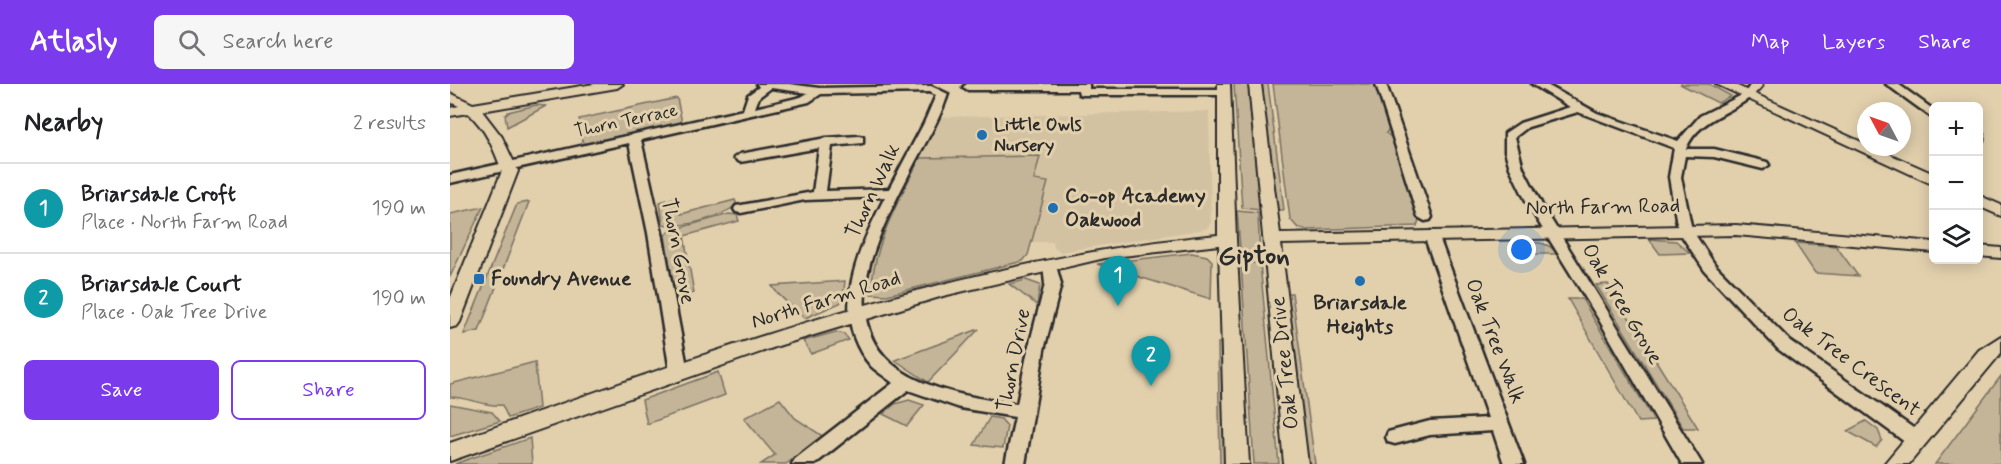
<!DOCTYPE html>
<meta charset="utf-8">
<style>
body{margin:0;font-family:Mynerve,sans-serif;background:#f6f6f6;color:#202124}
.controls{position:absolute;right:18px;top:18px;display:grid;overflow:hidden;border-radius:9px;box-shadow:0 3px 15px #0003}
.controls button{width:54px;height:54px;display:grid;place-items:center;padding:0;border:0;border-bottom:2px solid #e0e0e0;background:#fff;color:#202124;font:30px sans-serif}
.compass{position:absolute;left:1407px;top:18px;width:54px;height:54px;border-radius:50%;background:#fff;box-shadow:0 3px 15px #0003;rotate:311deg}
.you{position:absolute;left:1072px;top:166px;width:21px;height:21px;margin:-15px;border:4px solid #fff;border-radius:50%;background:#1a73e8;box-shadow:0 0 0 9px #1a73e833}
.badge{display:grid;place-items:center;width:39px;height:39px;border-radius:50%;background:#7c3aed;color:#fff;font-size:20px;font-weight:700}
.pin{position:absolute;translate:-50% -50px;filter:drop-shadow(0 2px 3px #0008)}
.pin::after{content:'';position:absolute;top:32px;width:21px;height:18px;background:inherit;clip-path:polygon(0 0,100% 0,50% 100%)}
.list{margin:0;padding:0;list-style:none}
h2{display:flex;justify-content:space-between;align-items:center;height:78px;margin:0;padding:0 24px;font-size:26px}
h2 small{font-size:20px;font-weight:400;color:#757577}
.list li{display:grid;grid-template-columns:39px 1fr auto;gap:18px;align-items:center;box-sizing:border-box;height:90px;padding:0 24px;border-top:2px solid #e0e0e0}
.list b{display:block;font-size:22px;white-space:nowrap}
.list p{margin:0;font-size:20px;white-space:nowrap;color:#757577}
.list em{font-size:20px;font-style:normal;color:#757577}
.actions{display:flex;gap:12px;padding:18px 24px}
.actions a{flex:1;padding:14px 0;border:2px solid #7c3aed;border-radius:9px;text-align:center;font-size:21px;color:#7c3aed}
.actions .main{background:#7c3aed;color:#fff}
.icon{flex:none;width:33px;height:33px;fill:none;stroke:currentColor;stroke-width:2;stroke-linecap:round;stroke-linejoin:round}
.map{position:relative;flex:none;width:1551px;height:380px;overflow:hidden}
header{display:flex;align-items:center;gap:36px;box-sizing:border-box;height:84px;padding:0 30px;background:#7c3aed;color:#fff}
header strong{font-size:28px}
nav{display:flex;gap:33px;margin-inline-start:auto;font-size:21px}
.search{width:420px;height:54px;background:#f6f6f6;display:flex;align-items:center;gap:15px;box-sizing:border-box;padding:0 21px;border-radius:9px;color:#757577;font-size:22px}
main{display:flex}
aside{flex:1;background:#fff}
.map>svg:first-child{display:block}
</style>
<header>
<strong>Atlasly</strong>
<div class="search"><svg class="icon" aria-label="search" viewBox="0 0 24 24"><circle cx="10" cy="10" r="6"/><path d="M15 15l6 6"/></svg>Search here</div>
<nav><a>Map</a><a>Layers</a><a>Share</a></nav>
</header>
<main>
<aside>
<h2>Nearby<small>2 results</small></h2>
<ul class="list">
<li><span class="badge" style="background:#0f9aa8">1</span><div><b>Briarsdale Croft</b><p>Place · North Farm Road</p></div><em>190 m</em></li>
<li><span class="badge" style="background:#0f9aa8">2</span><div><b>Briarsdale Court</b><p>Place · Oak Tree Drive</p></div><em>190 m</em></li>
</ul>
<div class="actions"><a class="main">Save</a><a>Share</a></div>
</aside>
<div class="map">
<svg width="1551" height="380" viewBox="0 0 1551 380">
<rect width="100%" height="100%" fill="#e2d0ad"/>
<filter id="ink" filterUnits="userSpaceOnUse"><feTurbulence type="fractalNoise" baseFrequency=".0167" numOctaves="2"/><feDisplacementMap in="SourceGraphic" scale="12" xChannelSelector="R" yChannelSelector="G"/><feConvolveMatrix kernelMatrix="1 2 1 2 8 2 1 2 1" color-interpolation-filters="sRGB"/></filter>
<g filter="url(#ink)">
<path fill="#d3c2a2" d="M759 27 761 139 756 145 610 168 604 164 603 158H582L578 171 573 177 437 211 421 210 422 183 437 142 490 33Z"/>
<g fill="#c4b598" stroke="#787062" stroke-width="1.5">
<path d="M784 0H798L810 126 792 124Z"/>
<path d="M812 0H818L834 126H827Z"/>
<path d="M823 0H925L939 45 936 49 942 54 969 136 967 142 857 146 847 143 840 135Z"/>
<path d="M1230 0H1259L1281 12 1268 19Z"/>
<path d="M227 14 232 39 133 60 129 35Z"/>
<path d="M86 21 96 22 57 43 55 31 58 28Z"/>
<path d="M590 72 584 96 598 98 578 171 573 177 437 211 421 210C423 160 448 118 470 74Z"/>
<path d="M227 113 231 130 285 116 287 121C270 133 233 145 213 140L210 118Z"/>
<path d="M79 118 29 247 14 250 67 120Z"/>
<path d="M33 123 0 193V130Z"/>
<path d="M787 127 808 129 810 176H791Z"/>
<path d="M279 130 287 131 289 137 234 152 244 209 225 215 215 151 222 146Z"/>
<path d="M1199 155 1226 157 1240 169 1210 170Z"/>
<path d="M1066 159C1080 159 1098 155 1107 170H1071Z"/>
<path d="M1345 159 1386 162 1408 192 1365 189Z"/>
<path d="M742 169 757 172 762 177 761 215 647 180Z"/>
<path d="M791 179H810L829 380H804Z"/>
<path d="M576 196 590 201 587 221 559 200Z"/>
<path d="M395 197 393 215 390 219 355 234C343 222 331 216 322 202Z"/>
<path d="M1158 200 1248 344H1233L1146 201Z"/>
<path d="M832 209H842L865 380H854Z"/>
<path d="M1118 215H1132L1204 337 1188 338Z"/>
<path d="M529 245 478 298 445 276Z"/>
<path d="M386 248 394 250 399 256 361 270 353 257Z"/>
<path d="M768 259H777L781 380H770Z"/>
<path d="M85 278 89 324 58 334 52 321C35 323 18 313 0 313V300Z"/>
<path d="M268 288 275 311 197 340 192 316Z"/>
<path d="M1551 292V380H1485Z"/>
<path d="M330 315 345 334 374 353 336 380H311L325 371 294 334Z"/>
<path d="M459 316 474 321 457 342 433 330 445 320Z"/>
<path d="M0 320 42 328 50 337 0 352Z"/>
<path d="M540 333 551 335 557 342 553 364 524 361Z"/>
<path d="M1416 337 1428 346 1432 356 1426 363 1397 347Z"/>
<path d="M80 354 82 380H5L10 378Z"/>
</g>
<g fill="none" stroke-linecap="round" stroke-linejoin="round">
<g stroke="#2b2b2b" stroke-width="5">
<g id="minor">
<path d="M307 0H339L369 4 481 2 498 10C489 38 473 62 460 88 445 118 429 148 420 180 391 289 483 309 567 320L578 266 595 200 593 181 595 178H605L611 200 594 266 575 380H555L565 333 510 324 458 306 365 380H342L345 375 443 299C436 293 427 288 421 282 377 232 409 163 435 113L355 116 291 129 286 128 284 125 286 122 363 108 369 64 290 78 284 74 290 70 376 54 409 52 413 53V59L382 62 376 107 439 105 474 39 486 11 479 8 371 10 359 18 191 56 212 149 238 288 235 292H223L220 288 198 149 179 59 0 99V91L293 26 298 11 309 3ZM321 4 358 9 351 13 305 24 309 13Z"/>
<path d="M517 0H639V5H774L779 8 774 11H633L629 10 628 6H518L513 3Z"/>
<path d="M926 0H936L982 133 980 136 975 137 968 133Z"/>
<path d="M1082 0H1095L1147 29 1228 57 1250 32 1294 10 1301 0H1311L1312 2C1291 29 1250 30 1236 65H1264L1317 78 1319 81 1313 85 1264 73 1235 72 1231 93 1242 146 1265 181 1340 257 1473 351 1475 356 1473 361 1466 363 1459 361 1328 265 1255 187 1228 146 1219 93 1224 64 1128 28 1078 43 1065 53 1073 84 1092 121 1252 380H1232L1148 234 1078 121 1060 84 1055 67V49L1070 39 1120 23Z"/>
<path d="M1436 0H1448L1484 26V35Z"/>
<path d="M1528 49 1533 50V56L1528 57Z"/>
<path d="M981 147 988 151 1074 380H1054L1043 347 980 351 945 360 938 358 936 353 938 348 980 337 1038 334 974 151Z"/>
</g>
</g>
<g stroke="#2b2b2b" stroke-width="4">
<g id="tertiary">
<path d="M144 0H173L167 4 32 27 52 53 68 87 10 238 7 242 0 244V215L52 87C44 65 36 45 18 29L0 32V24L9 22 0 18V9L23 20Z"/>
<path d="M768 0H780L786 155 799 380H775L769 161 655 174 493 212 331 261 0 377V359C250 272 503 176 768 151Z"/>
<path d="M799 0H811L830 150 1286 141 1484 158V168L1286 151 831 160 858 380H834Z"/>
<path d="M1266 0H1283L1416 60V63H1423L1484 90V101Z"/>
<path d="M1528 111 1551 121V132L1528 122Z"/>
<path d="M1528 162 1551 164V174L1528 172Z"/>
<path d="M1551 252V269L1459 380H1434L1529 266Z"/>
</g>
</g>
<use href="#minor" fill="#e2d0ad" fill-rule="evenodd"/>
<use href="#tertiary" fill="#e2d0ad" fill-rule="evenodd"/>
</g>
</g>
<g fill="#1f6fb2" stroke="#e2d0ad" stroke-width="2">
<circle cx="532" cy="51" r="6"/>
<circle cx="603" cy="124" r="6"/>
<rect x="23" y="189" width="12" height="12" rx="3"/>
<circle cx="910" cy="197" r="6"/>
</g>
<g text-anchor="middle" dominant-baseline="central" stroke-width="6" stroke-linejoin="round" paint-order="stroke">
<g font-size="18" fill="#2b2b2b" stroke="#e2d0ad">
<text transform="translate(176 37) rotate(-12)">Thorn Terrace</text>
</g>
<g font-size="18" font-weight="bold" fill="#2b2b2b" stroke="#e2d0ad" text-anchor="start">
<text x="544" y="41">Little Owls<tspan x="544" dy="21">Nursery</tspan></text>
</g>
<g font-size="21" fill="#2b2b2b" stroke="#e2d0ad">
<text transform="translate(423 107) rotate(-65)">Thorn Walk</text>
<text transform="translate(1153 123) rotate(-1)">North Farm Road</text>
<text transform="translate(228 167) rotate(79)">Thorn Grove</text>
<text transform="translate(376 216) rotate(-17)">North Farm Road</text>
<text transform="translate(1172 220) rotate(59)">Oak Tree Grove</text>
<text transform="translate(1045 257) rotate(69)">Oak Tree Walk</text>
<text transform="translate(564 276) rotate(-79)">Thorn Drive</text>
<text transform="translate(1401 278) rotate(37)">Oak Tree Crescent</text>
<text transform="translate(835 279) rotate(-96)">Oak Tree Drive</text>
</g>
<g font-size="21" font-weight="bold" fill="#2b2b2b" stroke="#e2d0ad" text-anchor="start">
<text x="615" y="112">Co-op Academy<tspan x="615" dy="24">Oakwood</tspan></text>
<text x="41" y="195">Foundry Avenue</text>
<text x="910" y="219" text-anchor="middle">Briarsdale<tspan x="910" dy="24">Heights</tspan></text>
</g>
<g font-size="27" font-weight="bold" fill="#2b2b2b" stroke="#e2d0ad">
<text x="804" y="172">Gipton</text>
</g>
</g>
</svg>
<div class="controls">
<button>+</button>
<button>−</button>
<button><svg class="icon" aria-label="layers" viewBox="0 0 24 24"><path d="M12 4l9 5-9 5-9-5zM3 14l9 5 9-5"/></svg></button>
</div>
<svg class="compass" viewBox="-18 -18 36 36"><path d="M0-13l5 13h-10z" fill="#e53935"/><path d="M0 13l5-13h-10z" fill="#757577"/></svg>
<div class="you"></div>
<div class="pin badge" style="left:668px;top:222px;background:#0f9aa8">1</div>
<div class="pin badge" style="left:701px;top:302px;background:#0f9aa8">2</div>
</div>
</main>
